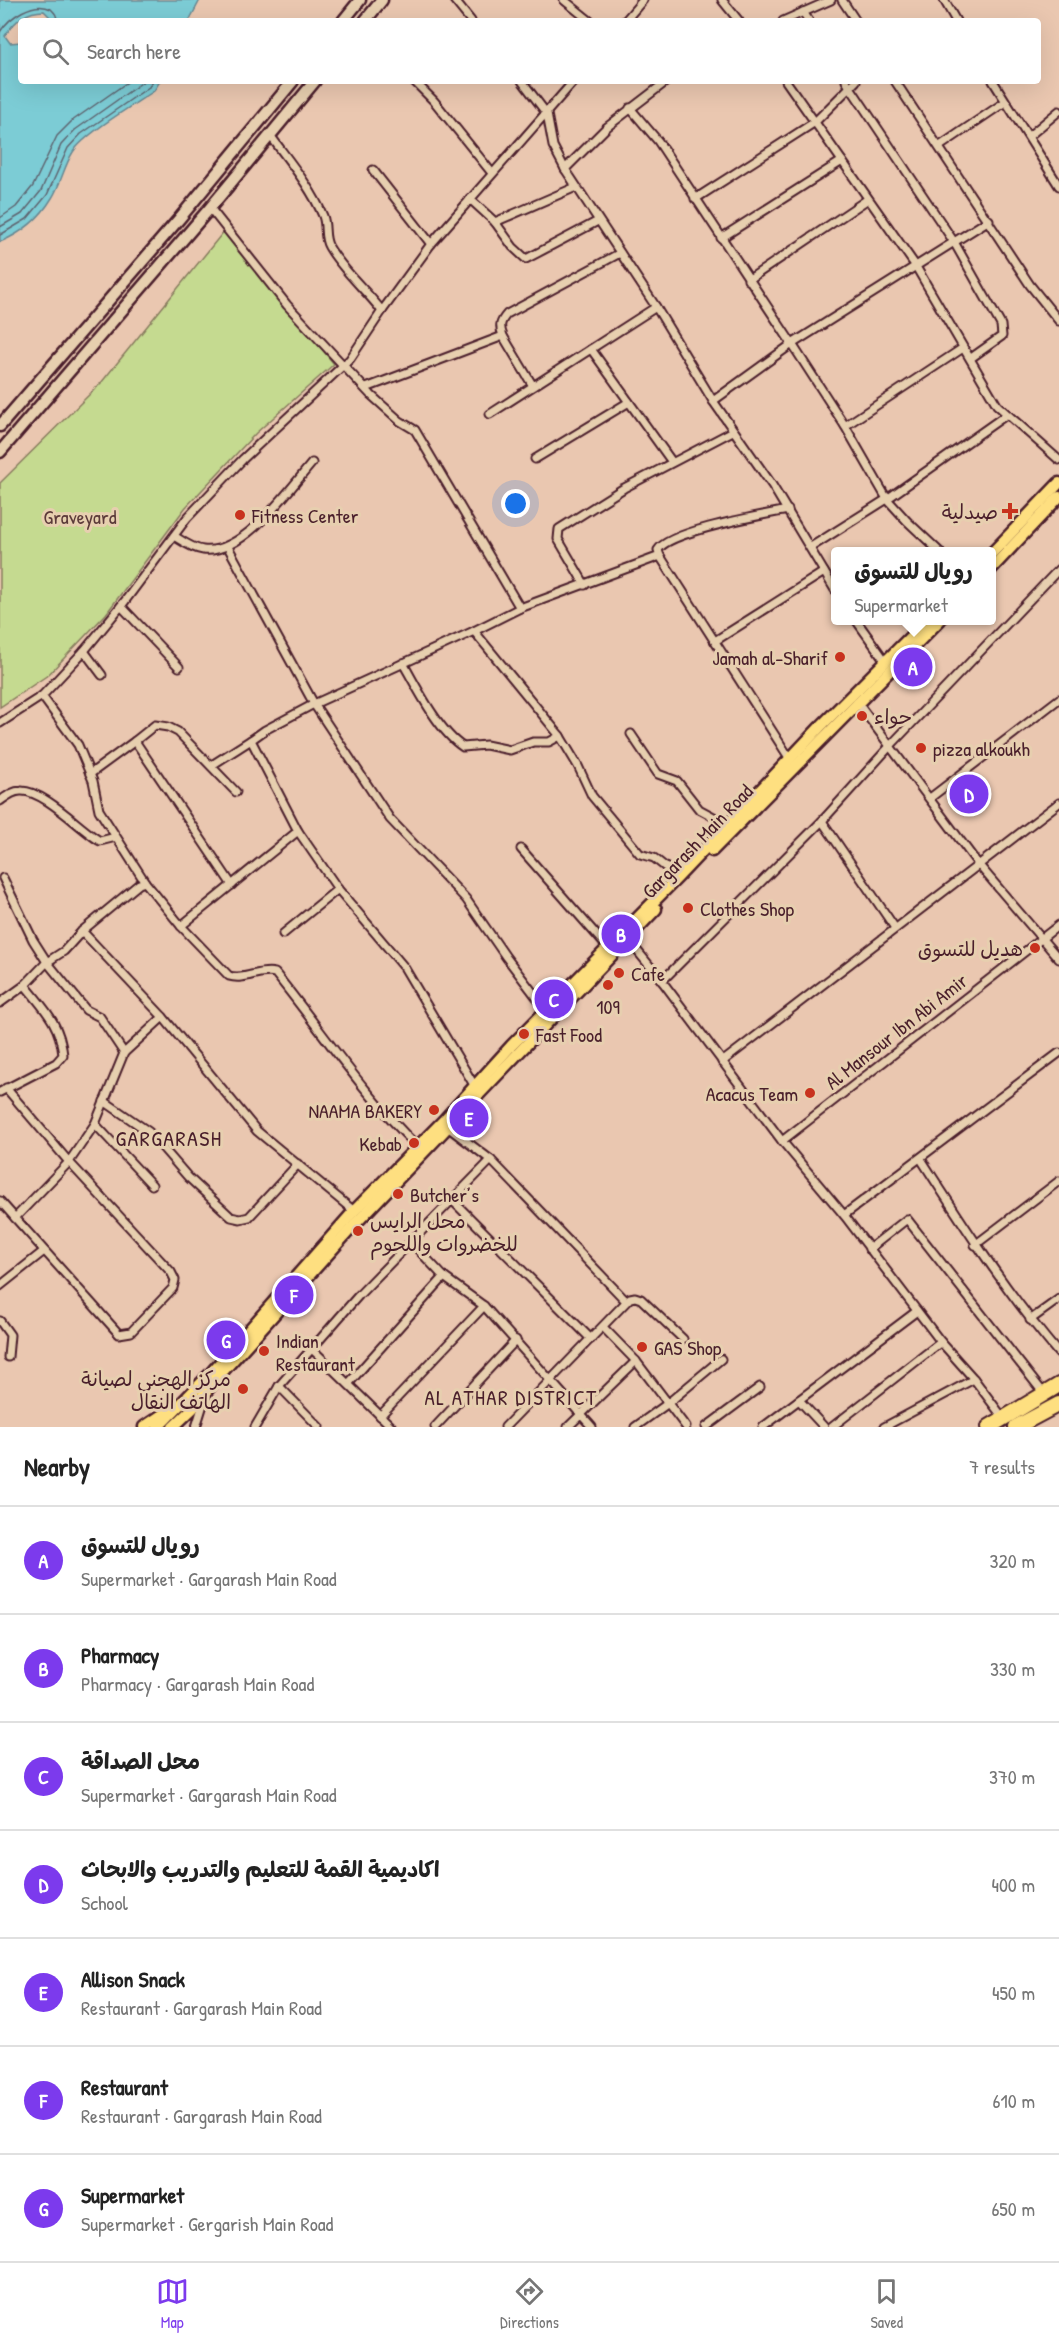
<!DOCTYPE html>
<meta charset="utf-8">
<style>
body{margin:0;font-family:"Patrick Hand","Playpen Sans Arabic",sans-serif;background:#f2f2f2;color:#222}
.you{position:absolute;left:516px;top:504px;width:21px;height:21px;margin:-15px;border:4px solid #fff;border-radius:50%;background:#1a73e8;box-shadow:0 0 0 9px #1a73e833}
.badge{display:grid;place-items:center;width:39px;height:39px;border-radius:50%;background:#7c3aed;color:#fff;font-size:20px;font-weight:700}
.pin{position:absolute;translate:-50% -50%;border:3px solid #fff;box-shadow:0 2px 6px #0006}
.popup{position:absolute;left:831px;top:547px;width:165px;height:78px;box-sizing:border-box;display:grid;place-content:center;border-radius:6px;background:#fff;filter:drop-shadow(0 2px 4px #0005);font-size:20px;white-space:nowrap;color:#767676}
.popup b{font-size:22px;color:#222}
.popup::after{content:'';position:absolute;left:50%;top:100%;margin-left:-12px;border:12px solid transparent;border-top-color:#fff}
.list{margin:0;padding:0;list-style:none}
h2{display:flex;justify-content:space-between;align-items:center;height:78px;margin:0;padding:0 24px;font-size:26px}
h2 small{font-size:20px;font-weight:400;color:#767676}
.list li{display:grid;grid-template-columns:39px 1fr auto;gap:18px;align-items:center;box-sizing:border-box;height:108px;padding:0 24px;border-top:2px solid #e0e0e0}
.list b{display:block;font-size:22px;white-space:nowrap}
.list p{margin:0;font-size:20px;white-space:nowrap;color:#767676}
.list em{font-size:20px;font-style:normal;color:#767676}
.icon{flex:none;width:33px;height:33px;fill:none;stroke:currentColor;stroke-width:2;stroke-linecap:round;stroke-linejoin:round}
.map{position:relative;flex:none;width:1059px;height:1427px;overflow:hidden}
.search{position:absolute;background:#fff;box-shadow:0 6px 24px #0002;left:18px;right:18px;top:18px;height:66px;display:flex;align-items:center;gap:15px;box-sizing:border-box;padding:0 21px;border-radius:6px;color:#767676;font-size:22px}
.sheet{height:834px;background:#fff}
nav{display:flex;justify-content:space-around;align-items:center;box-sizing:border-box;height:84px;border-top:2px solid #e0e0e0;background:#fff;font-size:16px;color:#767676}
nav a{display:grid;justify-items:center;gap:3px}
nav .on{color:#7c3aed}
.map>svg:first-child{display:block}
</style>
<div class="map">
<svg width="1059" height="1427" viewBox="0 0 1059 1427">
<rect width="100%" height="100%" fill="#eac7b0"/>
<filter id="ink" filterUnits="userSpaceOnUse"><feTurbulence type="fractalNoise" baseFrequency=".0167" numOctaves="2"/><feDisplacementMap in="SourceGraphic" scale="12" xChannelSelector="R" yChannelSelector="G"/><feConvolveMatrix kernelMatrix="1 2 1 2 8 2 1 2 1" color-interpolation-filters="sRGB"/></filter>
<g filter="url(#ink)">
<path fill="#c5da90" stroke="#887c5e" stroke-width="1.5" d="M225 230 334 364 256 433 185 508 106 614 48 675 0 707V483L101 383Z"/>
<path fill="#7cccd5" stroke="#688791" stroke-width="1.5" d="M0 0H200L189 21H51V18L44 11C27 11 14 21 5 36L10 43 21 42V81H160L154 91C135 104 84 134 73 152 64 166 61 184 52 198 40 218 22 233 0 242Z"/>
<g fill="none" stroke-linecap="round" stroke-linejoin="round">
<g stroke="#5e646f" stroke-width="1.5">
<path d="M0 32C9 17 34 0 51 9 55 13 57 15 57 21"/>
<path d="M0 218 16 207 33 186 57 136 72 121 129 81"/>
<path d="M0 227 22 214 41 191 61 145 75 130 144 81"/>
<path d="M0 235 27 219 47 195 68 148 81 134 149 87 153 81"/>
</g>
<g stroke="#4a1f2b" stroke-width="11">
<g id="street">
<path d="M454 0 471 21"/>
<path d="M564 0 590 21"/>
<path d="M722 0 739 21"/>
<path d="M842 0 856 21"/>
<path d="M944 0 956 21"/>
<path d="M803 12 809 21"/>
<path d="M625 21 643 0"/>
<path d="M783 21 831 0"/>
<path d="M414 81 434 101 492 173"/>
<path d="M522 81 547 114 553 146 565 169 656 307 713 401 772 485 835 590"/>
<path d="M786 81 915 265 997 405 1059 460"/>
<path d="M846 81 954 242 1001 325 1002 336 971 358"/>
<path d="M895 81 1030 285 1059 321"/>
<path d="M993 81 1059 186"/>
<path d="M630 108 658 141 792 344 845 426 887 499 907 521 940 552"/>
<path d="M270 135C288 160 311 187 323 216 327 226 323 237 329 247 343 271 365 289 382 311"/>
<path d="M1029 136 1059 111"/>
<path d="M940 146 1005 102"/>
<path d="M565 169 607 127 667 81"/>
<path d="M373 170 431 244"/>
<path d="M470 199 495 222 513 247 526 259 598 221"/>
<path d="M695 199 815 122 856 81"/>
<path d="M210 208 287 305 371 395 400 421 415 430 520 608"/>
<path d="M495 222 576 187"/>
<path d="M721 238 842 161"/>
<path d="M748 280 868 199"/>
<path d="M591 349 672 462"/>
<path d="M533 386 503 336C499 326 500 322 507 314L620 253"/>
<path d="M366 388 503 336"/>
<path d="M713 401 792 344 989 220"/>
<path d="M490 414 656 307"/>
<path d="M845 426 963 348"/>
<path d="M535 459 629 402"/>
<path d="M174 536C182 541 193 549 203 550 243 555 288 491 312 463"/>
<path d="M228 547 314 704 390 819 466 899 506 957 547 1011"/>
<path d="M811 547 887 499 1006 415"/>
<path d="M660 556 790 759"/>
<path d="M585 585 558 539 559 529 624 488 733 431"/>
<path d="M121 606 179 667"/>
<path d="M856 620 886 662"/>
<path d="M474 631 560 736 578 766 592 796 640 854 654 858 678 877"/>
<path d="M715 641 824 572"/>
<path d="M84 651 102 675"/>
<path d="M403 663C417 688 439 732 463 747L486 745 510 750 533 742H549L560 736"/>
<path d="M42 696 78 745 93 781 99 810 145 882 181 926 229 976C245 981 259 969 275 973 322 1031 363 1094 417 1146"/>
<path d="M857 702 978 864 1059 959"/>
<path d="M0 723 42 696 84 651 125 601 187 518 243 459 350 359 382 311 431 244 574 81"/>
<path d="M631 734 658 774 677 781 699 809 727 824"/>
<path d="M212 765 251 740"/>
<path d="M90 774 135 741"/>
<path d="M930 798 1059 699"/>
<path d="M0 801C7 796 13 791 21 791 44 790 82 831 100 841L116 837"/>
<path d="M822 821 895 928"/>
<path d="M521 849 608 948"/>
<path d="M3 878 33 940 47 962 86 1010 100 1017 124 1053"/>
<path d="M232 885 135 741 155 725 168 727 178 732 236 792"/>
<path d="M181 926 298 831"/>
<path d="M82 931 163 1017 257 1131 354 1211"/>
<path d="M283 934 338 889"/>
<path d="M626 937 662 981 782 1141 844 1215 941 1342 974 1379 1004 1419"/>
<path d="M662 981 822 821 891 745 1059 569"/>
<path d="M0 1003 25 985 47 962 64 951 82 931 139 884 145 882"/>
<path d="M722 1062 1059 803"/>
<path d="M474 1085 404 967 338 889 298 831 251 740 265 730 314 704 474 631 520 608 660 556 658 550C669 531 763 515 788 510"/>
<path d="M0 1092 56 1063 63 1055C60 1023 44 1009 25 985"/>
<path d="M104 1101 149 1132 188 1177 231 1217 240 1219 249 1217 298 1164"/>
<path d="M95 1124 152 1185"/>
<path d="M445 1125 491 1160 626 1301"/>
<path d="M782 1141 1059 925"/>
<path d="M921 1159C964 1226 1007 1293 1059 1354"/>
<path d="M452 1200 591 1339"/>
<path d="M0 1201 119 1334 131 1332 173 1288 175 1280 171 1272 69 1162 6 1088"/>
<path d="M844 1215 1059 1053"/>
<path d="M15 1218 69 1162 95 1124 124 1053 163 1017"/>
<path d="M411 1242 444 1277 484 1306 592 1427"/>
<path d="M975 1245 1059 1181"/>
<path d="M869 1249 907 1219 1045 1395"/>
<path d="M0 1286 44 1251"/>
<path d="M1030 1320 1059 1299"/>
<path d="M0 1321 10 1335 8 1357"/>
<path d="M603 1327 636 1361 686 1427"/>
<path d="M312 1349 392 1427"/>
<path d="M349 1383 444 1277"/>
<path d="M279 1386 319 1427"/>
<path d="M799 1400 824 1427"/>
<path d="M380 1416 484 1306"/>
<path d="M196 1427 206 1395"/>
<path d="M255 1427 279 1386 359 1295 491 1160"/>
<path d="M435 1427 516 1340"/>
<path d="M505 1427 630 1298 635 1297 641 1299 683 1339"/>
<path d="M568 1427 636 1361"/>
<path d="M635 1427 667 1404 721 1359"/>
<path d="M706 1427 760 1387"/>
<path d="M763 1427 917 1311"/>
<path d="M832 1427 941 1342"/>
<path d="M884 1427 974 1379"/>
</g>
</g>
<g stroke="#4a1f2b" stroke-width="15">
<g id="secondary">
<path d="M343 21 360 0"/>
<path d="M365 21 382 0"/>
<path d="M0 426 179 219 293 81"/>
<path d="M0 452 210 208 315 81"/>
</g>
</g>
<g stroke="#4a1f2b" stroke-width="15">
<g id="primary">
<path d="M991 554 1059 483"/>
<path d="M991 569 1059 497"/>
<path d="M712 851 940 620"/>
<path d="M144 1427 165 1413"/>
<path d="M158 1427 210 1374 354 1211 443 1121 511 1046 678 877 820 727 927 620"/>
<path d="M173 1427 193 1408 216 1379 357 1222 656 909"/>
</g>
</g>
<g stroke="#4a1f2b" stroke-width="18">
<g id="highway">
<path d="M989 1427 1059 1385"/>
<path d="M1016 1427 1059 1404"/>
</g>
</g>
<use href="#street" stroke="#e7cfaf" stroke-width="7"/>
<use href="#secondary" stroke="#e7cfaf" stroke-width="10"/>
<use href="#primary" stroke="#fedf80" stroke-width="10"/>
<use href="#highway" stroke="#fedf80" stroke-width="14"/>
</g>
</g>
<g fill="#c8321e" stroke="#e7cfaf" stroke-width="2">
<path d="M1007 502h6v6h6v6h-6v6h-6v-6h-6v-6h6z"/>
<circle cx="240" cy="515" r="6"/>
<circle cx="840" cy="657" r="6"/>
<circle cx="862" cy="716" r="6"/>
<circle cx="921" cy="748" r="6"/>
<circle cx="688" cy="908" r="6"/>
<circle cx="1035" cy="948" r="6"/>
<circle cx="619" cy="973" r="6"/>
<circle cx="608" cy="985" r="6"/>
<circle cx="524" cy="1034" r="6"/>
<circle cx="810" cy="1093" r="6"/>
<circle cx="434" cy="1110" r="6"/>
<circle cx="414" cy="1143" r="6"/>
<circle cx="398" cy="1194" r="6"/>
<circle cx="358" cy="1231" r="6"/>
<circle cx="642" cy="1347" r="6"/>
<circle cx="264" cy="1351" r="6"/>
<circle cx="243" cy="1389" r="6"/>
</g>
<g text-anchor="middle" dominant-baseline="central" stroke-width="6" stroke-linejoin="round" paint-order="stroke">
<g font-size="20" fill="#4a1f2b" stroke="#e7cfaf" text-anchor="start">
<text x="998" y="511" text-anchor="end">صيدلية</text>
<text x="252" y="515">Fitness Center</text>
<text x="828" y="657" text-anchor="end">Jamah al-Sharif</text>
<text x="874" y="716">حواء</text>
<text x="933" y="748">pizza alkoukh</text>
<text x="700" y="908">Clothes Shop</text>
<text x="1023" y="948" text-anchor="end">هديل للتسوق</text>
<text x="631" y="973">Cafe</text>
<text x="608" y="1006" text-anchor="middle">109</text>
<text x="536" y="1034">Fast Food</text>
<text x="798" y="1093" text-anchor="end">Acacus Team</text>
<text x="422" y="1110" text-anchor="end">NAAMA BAKERY</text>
<text x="402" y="1143" text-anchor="end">Kebab</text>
<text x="410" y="1194">Butcher’s</text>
<text x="370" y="1220">محل الرايس<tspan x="370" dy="23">للخضروات واللحوم</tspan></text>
<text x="276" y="1340">Indian<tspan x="276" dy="23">Restaurant</tspan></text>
<text x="654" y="1347">GAS Shop</text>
<text x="231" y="1378" text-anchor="end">مركز الهجني لصيانة<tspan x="231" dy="23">الهاتف النقال</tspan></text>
</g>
<g font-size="20" fill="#5c3b3a" stroke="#e7cfaf">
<text x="80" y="516">Graveyard</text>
</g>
<g font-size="20" fill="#4a1f2b" stroke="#e7cfaf">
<text transform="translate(697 841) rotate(-46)">Gargarash Main Road</text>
<text transform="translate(896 1031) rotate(-38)">Al Mansour Ibn Abi Amir</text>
</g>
<g font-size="21" letter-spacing="1.5" fill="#4a1f2b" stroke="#e7cfaf">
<text x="511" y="1397">AL ATHAR DISTRICT</text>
</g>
<g font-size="22" letter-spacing="1.5" fill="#4a1f2b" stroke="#e7cfaf">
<text x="169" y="1138">GARGARASH</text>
</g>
</g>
</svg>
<div class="you"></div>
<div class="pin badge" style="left:913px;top:667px">A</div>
<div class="popup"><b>رويال للتسوق</b>Supermarket</div>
<div class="pin badge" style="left:621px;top:934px">B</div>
<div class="pin badge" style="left:554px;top:999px">C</div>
<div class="pin badge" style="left:969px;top:794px">D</div>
<div class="pin badge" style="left:469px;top:1118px">E</div>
<div class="pin badge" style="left:294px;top:1295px">F</div>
<div class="pin badge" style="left:226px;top:1340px">G</div>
<div class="search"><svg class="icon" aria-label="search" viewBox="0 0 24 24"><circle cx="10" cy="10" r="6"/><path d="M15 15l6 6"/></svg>Search here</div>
</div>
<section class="sheet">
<h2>Nearby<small>7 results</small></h2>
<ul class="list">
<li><span class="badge">A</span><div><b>رويال للتسوق</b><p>Supermarket · Gargarash Main Road</p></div><em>320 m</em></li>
<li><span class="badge">B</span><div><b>Pharmacy</b><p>Pharmacy · Gargarash Main Road</p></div><em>330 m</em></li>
<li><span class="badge">C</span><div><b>محل الصداقة</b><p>Supermarket · Gargarash Main Road</p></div><em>370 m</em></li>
<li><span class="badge">D</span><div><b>اكاديمية القمة للتعليم والتدريب والابحاث</b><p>School</p></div><em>400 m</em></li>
<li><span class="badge">E</span><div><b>Allison Snack</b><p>Restaurant · Gargarash Main Road</p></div><em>450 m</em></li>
<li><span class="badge">F</span><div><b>Restaurant</b><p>Restaurant · Gargarash Main Road</p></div><em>610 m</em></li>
<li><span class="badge">G</span><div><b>Supermarket</b><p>Supermarket · Gergarish Main Road</p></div><em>650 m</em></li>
</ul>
</section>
<nav>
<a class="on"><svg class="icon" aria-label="map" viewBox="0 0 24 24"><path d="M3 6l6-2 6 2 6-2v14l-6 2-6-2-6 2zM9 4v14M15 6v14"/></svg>Map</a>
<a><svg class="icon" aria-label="directions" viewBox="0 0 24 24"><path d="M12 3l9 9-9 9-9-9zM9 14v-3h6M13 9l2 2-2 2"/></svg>Directions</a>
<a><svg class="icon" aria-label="saved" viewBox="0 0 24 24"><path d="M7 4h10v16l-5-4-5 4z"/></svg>Saved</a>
</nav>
